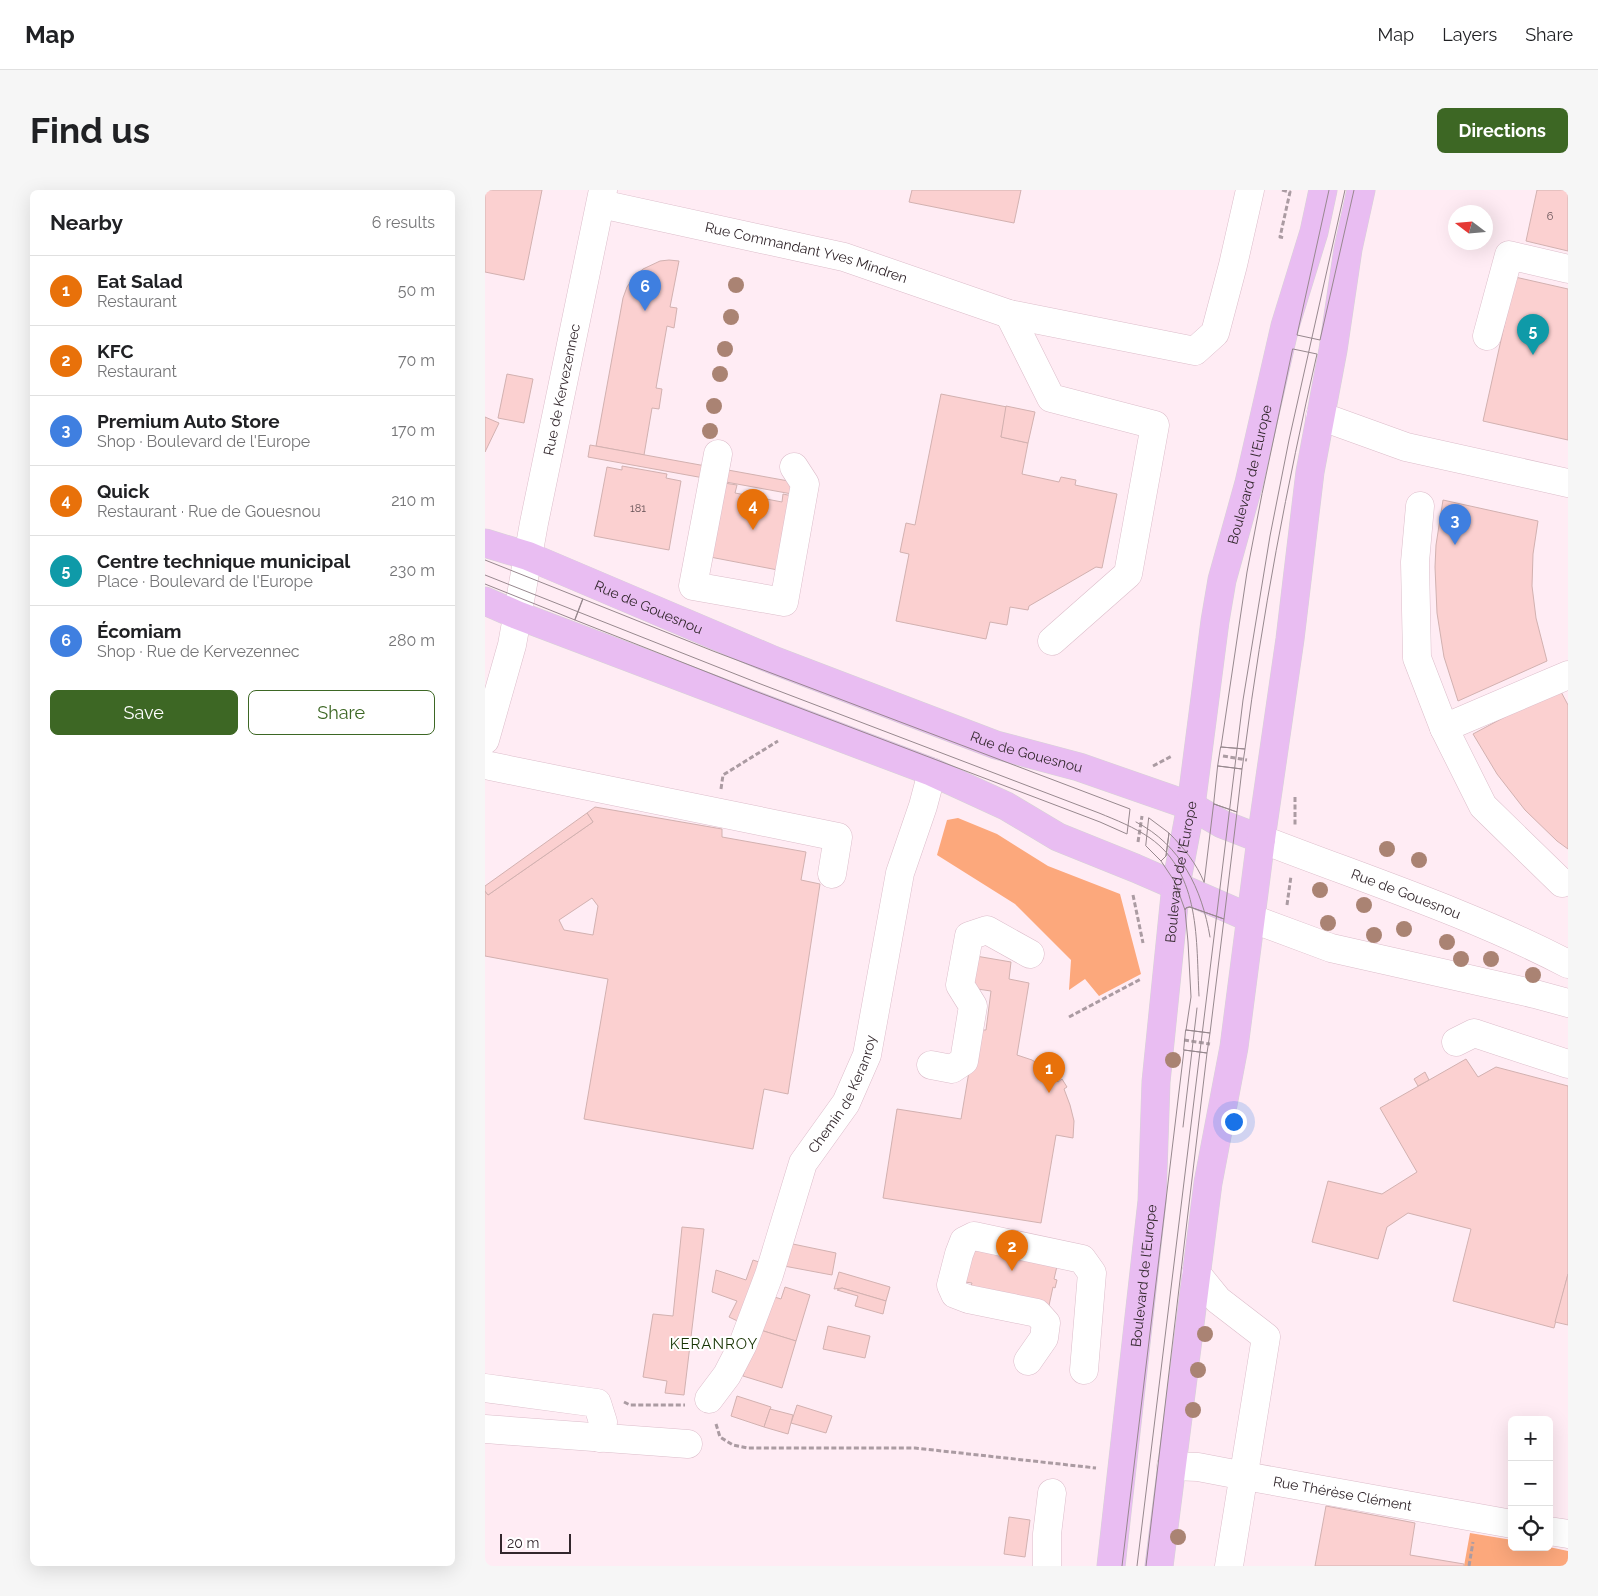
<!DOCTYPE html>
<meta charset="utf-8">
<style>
body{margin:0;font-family:Raleway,sans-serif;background:#f6f6f6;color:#202124}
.controls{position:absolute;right:15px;bottom:15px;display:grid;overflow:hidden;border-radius:8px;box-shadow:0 5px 20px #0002}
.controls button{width:45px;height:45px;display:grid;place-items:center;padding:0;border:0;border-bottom:1px solid #e0e0e0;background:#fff;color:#202124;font:25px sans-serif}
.compass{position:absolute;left:963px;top:15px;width:45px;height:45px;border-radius:50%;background:#fff;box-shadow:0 5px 20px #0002;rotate:286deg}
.scale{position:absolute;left:15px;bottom:12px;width:71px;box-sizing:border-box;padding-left:5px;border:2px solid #32272c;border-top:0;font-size:14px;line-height:18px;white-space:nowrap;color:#32272c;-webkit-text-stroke:4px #fff;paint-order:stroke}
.you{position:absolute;left:748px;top:931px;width:18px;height:18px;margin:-12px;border:4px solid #fff;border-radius:50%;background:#1a73e8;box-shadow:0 0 0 8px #1a73e833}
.badge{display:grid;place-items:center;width:32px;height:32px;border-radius:50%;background:#3d6724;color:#fff;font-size:16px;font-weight:700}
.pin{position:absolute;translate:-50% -41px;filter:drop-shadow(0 1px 2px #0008)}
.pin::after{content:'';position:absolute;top:26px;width:18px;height:15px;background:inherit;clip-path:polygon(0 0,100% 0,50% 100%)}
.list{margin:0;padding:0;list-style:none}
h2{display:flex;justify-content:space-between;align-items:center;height:65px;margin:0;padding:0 20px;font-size:21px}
h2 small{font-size:16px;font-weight:400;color:#757577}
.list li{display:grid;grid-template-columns:32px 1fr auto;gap:15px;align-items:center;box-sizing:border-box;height:70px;padding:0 20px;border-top:1px solid #e0e0e0}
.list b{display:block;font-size:19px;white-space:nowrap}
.list p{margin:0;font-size:16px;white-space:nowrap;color:#757577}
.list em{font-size:16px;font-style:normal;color:#757577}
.actions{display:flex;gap:10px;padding:15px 20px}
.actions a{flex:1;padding:11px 0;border:1px solid #3d6724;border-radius:8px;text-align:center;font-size:18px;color:#3d6724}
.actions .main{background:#3d6724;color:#fff}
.icon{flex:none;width:28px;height:28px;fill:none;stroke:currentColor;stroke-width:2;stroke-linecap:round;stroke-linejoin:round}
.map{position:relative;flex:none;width:1083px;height:1376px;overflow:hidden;border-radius:8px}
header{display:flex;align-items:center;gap:30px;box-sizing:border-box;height:70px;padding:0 25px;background:#fff;border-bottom:1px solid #e0e0e0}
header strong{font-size:24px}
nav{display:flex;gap:28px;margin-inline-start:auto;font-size:18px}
.intro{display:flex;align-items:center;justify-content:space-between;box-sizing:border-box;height:120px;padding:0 30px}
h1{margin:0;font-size:35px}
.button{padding:12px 22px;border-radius:8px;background:#3d6724;color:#fff;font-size:18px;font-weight:700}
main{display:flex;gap:30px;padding:0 30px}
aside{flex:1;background:#fff;border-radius:8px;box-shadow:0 5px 20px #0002}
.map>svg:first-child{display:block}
</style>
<header>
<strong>Map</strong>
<nav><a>Map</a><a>Layers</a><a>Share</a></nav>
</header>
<div class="intro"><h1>Find us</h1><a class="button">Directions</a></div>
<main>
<aside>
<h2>Nearby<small>6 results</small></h2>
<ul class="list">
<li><span class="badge" style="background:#e8710a">1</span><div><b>Eat Salad</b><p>Restaurant</p></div><em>50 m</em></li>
<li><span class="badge" style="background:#e8710a">2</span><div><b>KFC</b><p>Restaurant</p></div><em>70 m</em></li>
<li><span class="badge" style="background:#3f7fe0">3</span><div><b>Premium Auto Store</b><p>Shop · Boulevard de l'Europe</p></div><em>170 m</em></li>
<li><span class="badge" style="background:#e8710a">4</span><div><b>Quick</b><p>Restaurant · Rue de Gouesnou</p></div><em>210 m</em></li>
<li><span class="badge" style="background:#0f9aa8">5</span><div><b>Centre technique municipal</b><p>Place · Boulevard de l'Europe</p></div><em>230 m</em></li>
<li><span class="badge" style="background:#3f7fe0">6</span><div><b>Écomiam</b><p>Shop · Rue de Kervezennec</p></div><em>280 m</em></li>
</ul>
<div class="actions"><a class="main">Save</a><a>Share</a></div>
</aside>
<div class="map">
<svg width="1083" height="1376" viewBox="0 0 1083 1376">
<rect width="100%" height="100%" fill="#ffecf4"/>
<g fill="#fca87c">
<path d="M473 628 512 644 563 676 635 704 656 784 614 806 600 789 584 800 586 770 530 714 452 665 462 630Z"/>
<path d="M985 1343 1027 1350V1357H1064L1083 1361V1376H979Z"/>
</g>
<g fill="#fbd0d0" stroke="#d2b1b0" fill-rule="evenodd">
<path d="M0 0H57L39 90 0 82Z"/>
<path d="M427 0H536L529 33 424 12Z"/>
<path d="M1052 0H1083V61L1041 51Z"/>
<path d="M184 70 194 71 185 117 192 118 189 138 182 136 171 198 177 199 174 219 167 218 159 265 111 256 138 108 142 97 148 88 158 79 175 71Z"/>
<path d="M1030 87 1083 99V250L998 231Z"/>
<path d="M22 184 48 189 39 233 13 228Z"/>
<path d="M456 204 522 217 516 247 543 253 537 284 574 292 576 287 591 290 590 295 632 304 617 378 611 377 544 416 543 420 525 417 522 435 505 432 501 449 411 431 424 364 415 362 421 333 430 335Z"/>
<path d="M521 216 550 222 543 253 516 247Z"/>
<path d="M0 227 14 233 0 262Z"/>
<path d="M105 255 320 294 318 306 103 267Z"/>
<path d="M137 276 182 284 181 288 196 291 184 360 109 346 122 277 137 280Z"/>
<path d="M239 293 252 295 250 303 297 312 298 304 312 307 298 381 225 367Z"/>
<path d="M958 310 1053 331 1048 364 1047 396 1051 428 1062 471 973 511 959 467 952 423 950 377 951 355Z"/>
<path d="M1074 498 1083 515V659L1072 651 1040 620 1012 584 988 544Z"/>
<path d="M110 617 237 639V647L321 662 316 690 335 694 303 904 279 899 268 959 99 929 123 789 0 766V701L3 705 108 632 102 623ZM107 708 113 716 108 745 79 740 74 730Z"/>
<path d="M102 623 108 632 3 705 0 701V696Z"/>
<path d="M485 765 526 772 524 789 544 793 532 865 547 870 561 879 573 892 577 889 582 897 579 899 585 915 589 931 588 948 571 945 556 1033 398 1008 412 919 476 929 491 840H501L506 801 479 797Z"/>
<path d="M981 869 993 887 1011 877 1083 896V1084L1069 1138 968 1111 986 1039 923 1023 902 1037 893 1069 827 1052 843 991 897 1004 932 982 895 918Z"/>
<path d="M940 882 944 890 933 896 929 889Z"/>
<path d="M197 1037 219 1039 199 1205 180 1203 182 1191 158 1187 168 1124 188 1126Z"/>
<path d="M303 1053 351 1063 347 1085 299 1076Z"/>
<path d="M488 1056 573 1072 569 1089 572 1090 570 1098 568 1097 563 1120 484 1103 487 1093 480 1092Z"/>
<path d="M268 1070 283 1075 261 1135 244 1127 252 1111 227 1102 231 1080 261 1090Z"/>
<path d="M354 1082 405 1097 401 1111 357 1098 349 1099Z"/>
<path d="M1083 1084V1135L1070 1132Z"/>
<path d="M300 1097 325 1105 311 1151 272 1139 283 1105 296 1109Z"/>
<path d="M357 1098 401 1111 398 1124 370 1116 373 1106 352 1100Z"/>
<path d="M343 1136 385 1146 380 1168 338 1159Z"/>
<path d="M272 1139 311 1151 297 1198 258 1186Z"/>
<path d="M252 1206 286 1217 279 1237 246 1226Z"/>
<path d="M312 1215 347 1226 341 1243 306 1233Z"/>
<path d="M285 1219 308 1225 303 1244 279 1237Z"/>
<path d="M841 1316 930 1333 925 1365 979 1374V1376H830Z"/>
<path d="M524 1327 545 1330 540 1367 519 1364Z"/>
</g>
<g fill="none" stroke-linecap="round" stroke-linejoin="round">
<g stroke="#dcbdca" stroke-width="29">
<g id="minor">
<path id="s1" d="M116 14 359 67 524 124 710 161 730 143 748 75 765 0"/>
<path d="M524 124 566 208 670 235 643 384 567 451"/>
<path d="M1002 146 1024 65 1083 79"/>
<path d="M835 226 921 257 1083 293"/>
<path d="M233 264 208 396 299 412 320 294 309 277"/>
<path d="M935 316 930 372 932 468 959 538"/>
<path id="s2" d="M0 550 27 455 49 333 118 0"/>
<path d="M0 575 353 647 347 684"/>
<path id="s3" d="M776 649C879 689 985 723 1083 774"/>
<path d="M1077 693 998 616 959 538 1083 485"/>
<path d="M765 728 846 758 1050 804 1083 813"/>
<path d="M971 852 989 843 1083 874"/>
<path d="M446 875 467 879 479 871 488 816 475 795 484 746 502 740 545 764"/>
<path d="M711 1083 733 1110 781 1147 744 1376"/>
<path d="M543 1171 559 1148 561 1133 552 1123 483 1109 470 1104 466 1095 474 1064 479 1051 489 1046 597 1069 607 1083 599 1180"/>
<path d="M0 1198 112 1213 118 1232 115 1248"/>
<path id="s4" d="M224 1209 242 1185 258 1154 284 1085 318 973 361 913 382 865 415 683 438 616 447 582"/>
<path d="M0 1239 203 1254"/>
<path id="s5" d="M686 1276 713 1277 760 1286 1027 1334"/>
<path d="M1064 1341 1083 1344"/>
<path d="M562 1376V1344L567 1303"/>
</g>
</g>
<g stroke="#d6d4d5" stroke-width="29">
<g id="major">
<path id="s6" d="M0 353 43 366 288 470 511 555 594 577 706 616 737 634 776 649"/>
<path d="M0 411 32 425 447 582 521 616 573 647 650 678 765 728"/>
<path id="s7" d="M626 1376 667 1011 671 892 691 695 706 616 730 431 737 390 764 293 800 136 829 42 838 0"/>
<path d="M674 1376 723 993 749 857 776 649 805 449 825 282 848 160 863 59 876 0"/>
</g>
</g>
<g stroke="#ab9ba2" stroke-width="3" stroke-dasharray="5 2.5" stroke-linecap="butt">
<path d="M797 0 805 2 795 47 800 48"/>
<path d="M738 566 762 570"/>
<path d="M668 576 687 566"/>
<path d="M236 599 238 585 293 551"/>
<path d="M810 607V635"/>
<path d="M653 652 657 626"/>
<path d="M648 705 658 753"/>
<path d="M802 715 806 686"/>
<path d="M584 827 656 789"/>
<path d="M699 850 725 854"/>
<path d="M139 1212 145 1215H200"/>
<path d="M231 1234 235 1247 248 1255 263 1258H430L611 1278"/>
<path d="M984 1376 988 1352"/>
</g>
<use href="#minor" stroke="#fff" stroke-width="28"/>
<use href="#major" stroke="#e9bdf2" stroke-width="28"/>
<g stroke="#97888e" stroke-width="1">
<path d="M844 0 812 145 835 150 869 0"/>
<path d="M808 159 832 164C802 295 777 426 760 559L736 557 762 382 777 304Z"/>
<path d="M0 370 98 409 90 430 0 394"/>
<path d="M0 385 273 493 614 623C631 630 649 637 665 648 716 684 711 751 714 806"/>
<path d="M98 409 228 461 645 619 642 644 615 632 270 501 90 430Z"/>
<path d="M736 557 760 559 757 579 733 576Z"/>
<path d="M733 576 757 579 752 622 729 614Z"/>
<path d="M729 614 752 622 739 729 705 717 701 718 700 720 690 692 676 671 681 666 684 643C699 658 711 673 719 692Z"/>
<path d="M664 628 684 643 681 666 676 671 661 656Z"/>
<path d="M651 632C696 655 717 699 725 747"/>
<path d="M705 717 739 729 725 843 701 840 706 807 703 752 700 720 701 718Z"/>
<path d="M701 840 725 843 722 863 699 860Z"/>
<path d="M698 937 712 818"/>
<path d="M637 1376 699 860 722 863 661 1376"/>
<path d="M652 1376 758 510 785 346 804 250 860 0"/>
</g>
</g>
<g fill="#aa8373">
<circle cx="251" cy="95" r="8"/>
<circle cx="246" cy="127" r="8"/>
<circle cx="240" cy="159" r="8"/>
<circle cx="235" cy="184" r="8"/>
<circle cx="229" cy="216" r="8"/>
<circle cx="225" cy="241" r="8"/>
<circle cx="902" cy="659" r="8"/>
<circle cx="934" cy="670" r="8"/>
<circle cx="835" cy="700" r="8"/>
<circle cx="879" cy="715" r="8"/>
<circle cx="843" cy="733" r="8"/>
<circle cx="919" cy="739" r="8"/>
<circle cx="889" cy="745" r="8"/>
<circle cx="962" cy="752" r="8"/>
<circle cx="976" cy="769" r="8"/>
<circle cx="1006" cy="769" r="8"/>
<circle cx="1048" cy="785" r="8"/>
<circle cx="688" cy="870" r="8"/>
<circle cx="720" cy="1144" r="8"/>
<circle cx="713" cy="1180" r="8"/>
<circle cx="708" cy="1220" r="8"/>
<circle cx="693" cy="1347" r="8"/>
</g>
<g text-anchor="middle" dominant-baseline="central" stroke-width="4" stroke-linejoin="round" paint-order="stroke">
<g font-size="11" fill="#645155">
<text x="1065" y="26">6</text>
<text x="153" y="318">181</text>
</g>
<g font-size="14" fill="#32272c" stroke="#fff">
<text stroke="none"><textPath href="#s1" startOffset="211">Rue Commandant Yves Mindren</textPath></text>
<text stroke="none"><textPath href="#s2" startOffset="359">Rue de Kervezennec</textPath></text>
<text stroke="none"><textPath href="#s7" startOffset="1102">Boulevard de l'Europe</textPath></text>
<text stroke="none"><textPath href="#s6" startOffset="176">Rue de Gouesnou</textPath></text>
<text stroke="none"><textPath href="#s6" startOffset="581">Rue de Gouesnou</textPath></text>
<text stroke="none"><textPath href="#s7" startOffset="698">Boulevard de l'Europe</textPath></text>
<text stroke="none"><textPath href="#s3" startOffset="155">Rue de Gouesnou</textPath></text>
<text stroke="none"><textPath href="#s4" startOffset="336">Chemin de Keranroy</textPath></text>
<text stroke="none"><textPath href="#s7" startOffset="292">Boulevard de l'Europe</textPath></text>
<text stroke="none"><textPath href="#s5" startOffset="174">Rue Thérèse Clément</textPath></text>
</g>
<g font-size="15" letter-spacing="1" fill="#183404" stroke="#fff">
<text x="229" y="1154">KERANROY</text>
</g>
</g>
</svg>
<div class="controls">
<button>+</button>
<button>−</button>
<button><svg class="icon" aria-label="locate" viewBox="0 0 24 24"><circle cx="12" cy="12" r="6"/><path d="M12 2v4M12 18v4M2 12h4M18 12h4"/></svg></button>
</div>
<svg class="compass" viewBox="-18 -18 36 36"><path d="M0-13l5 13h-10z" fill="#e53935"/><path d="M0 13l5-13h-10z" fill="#757577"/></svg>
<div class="scale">20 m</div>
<div class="you"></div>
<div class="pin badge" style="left:564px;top:903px;background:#e8710a">1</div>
<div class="pin badge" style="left:527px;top:1081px;background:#e8710a">2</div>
<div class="pin badge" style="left:970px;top:355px;background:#3f7fe0">3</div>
<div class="pin badge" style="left:268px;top:340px;background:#e8710a">4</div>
<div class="pin badge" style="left:1048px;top:165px;background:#0f9aa8">5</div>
<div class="pin badge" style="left:160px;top:121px;background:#3f7fe0">6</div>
</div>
</main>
